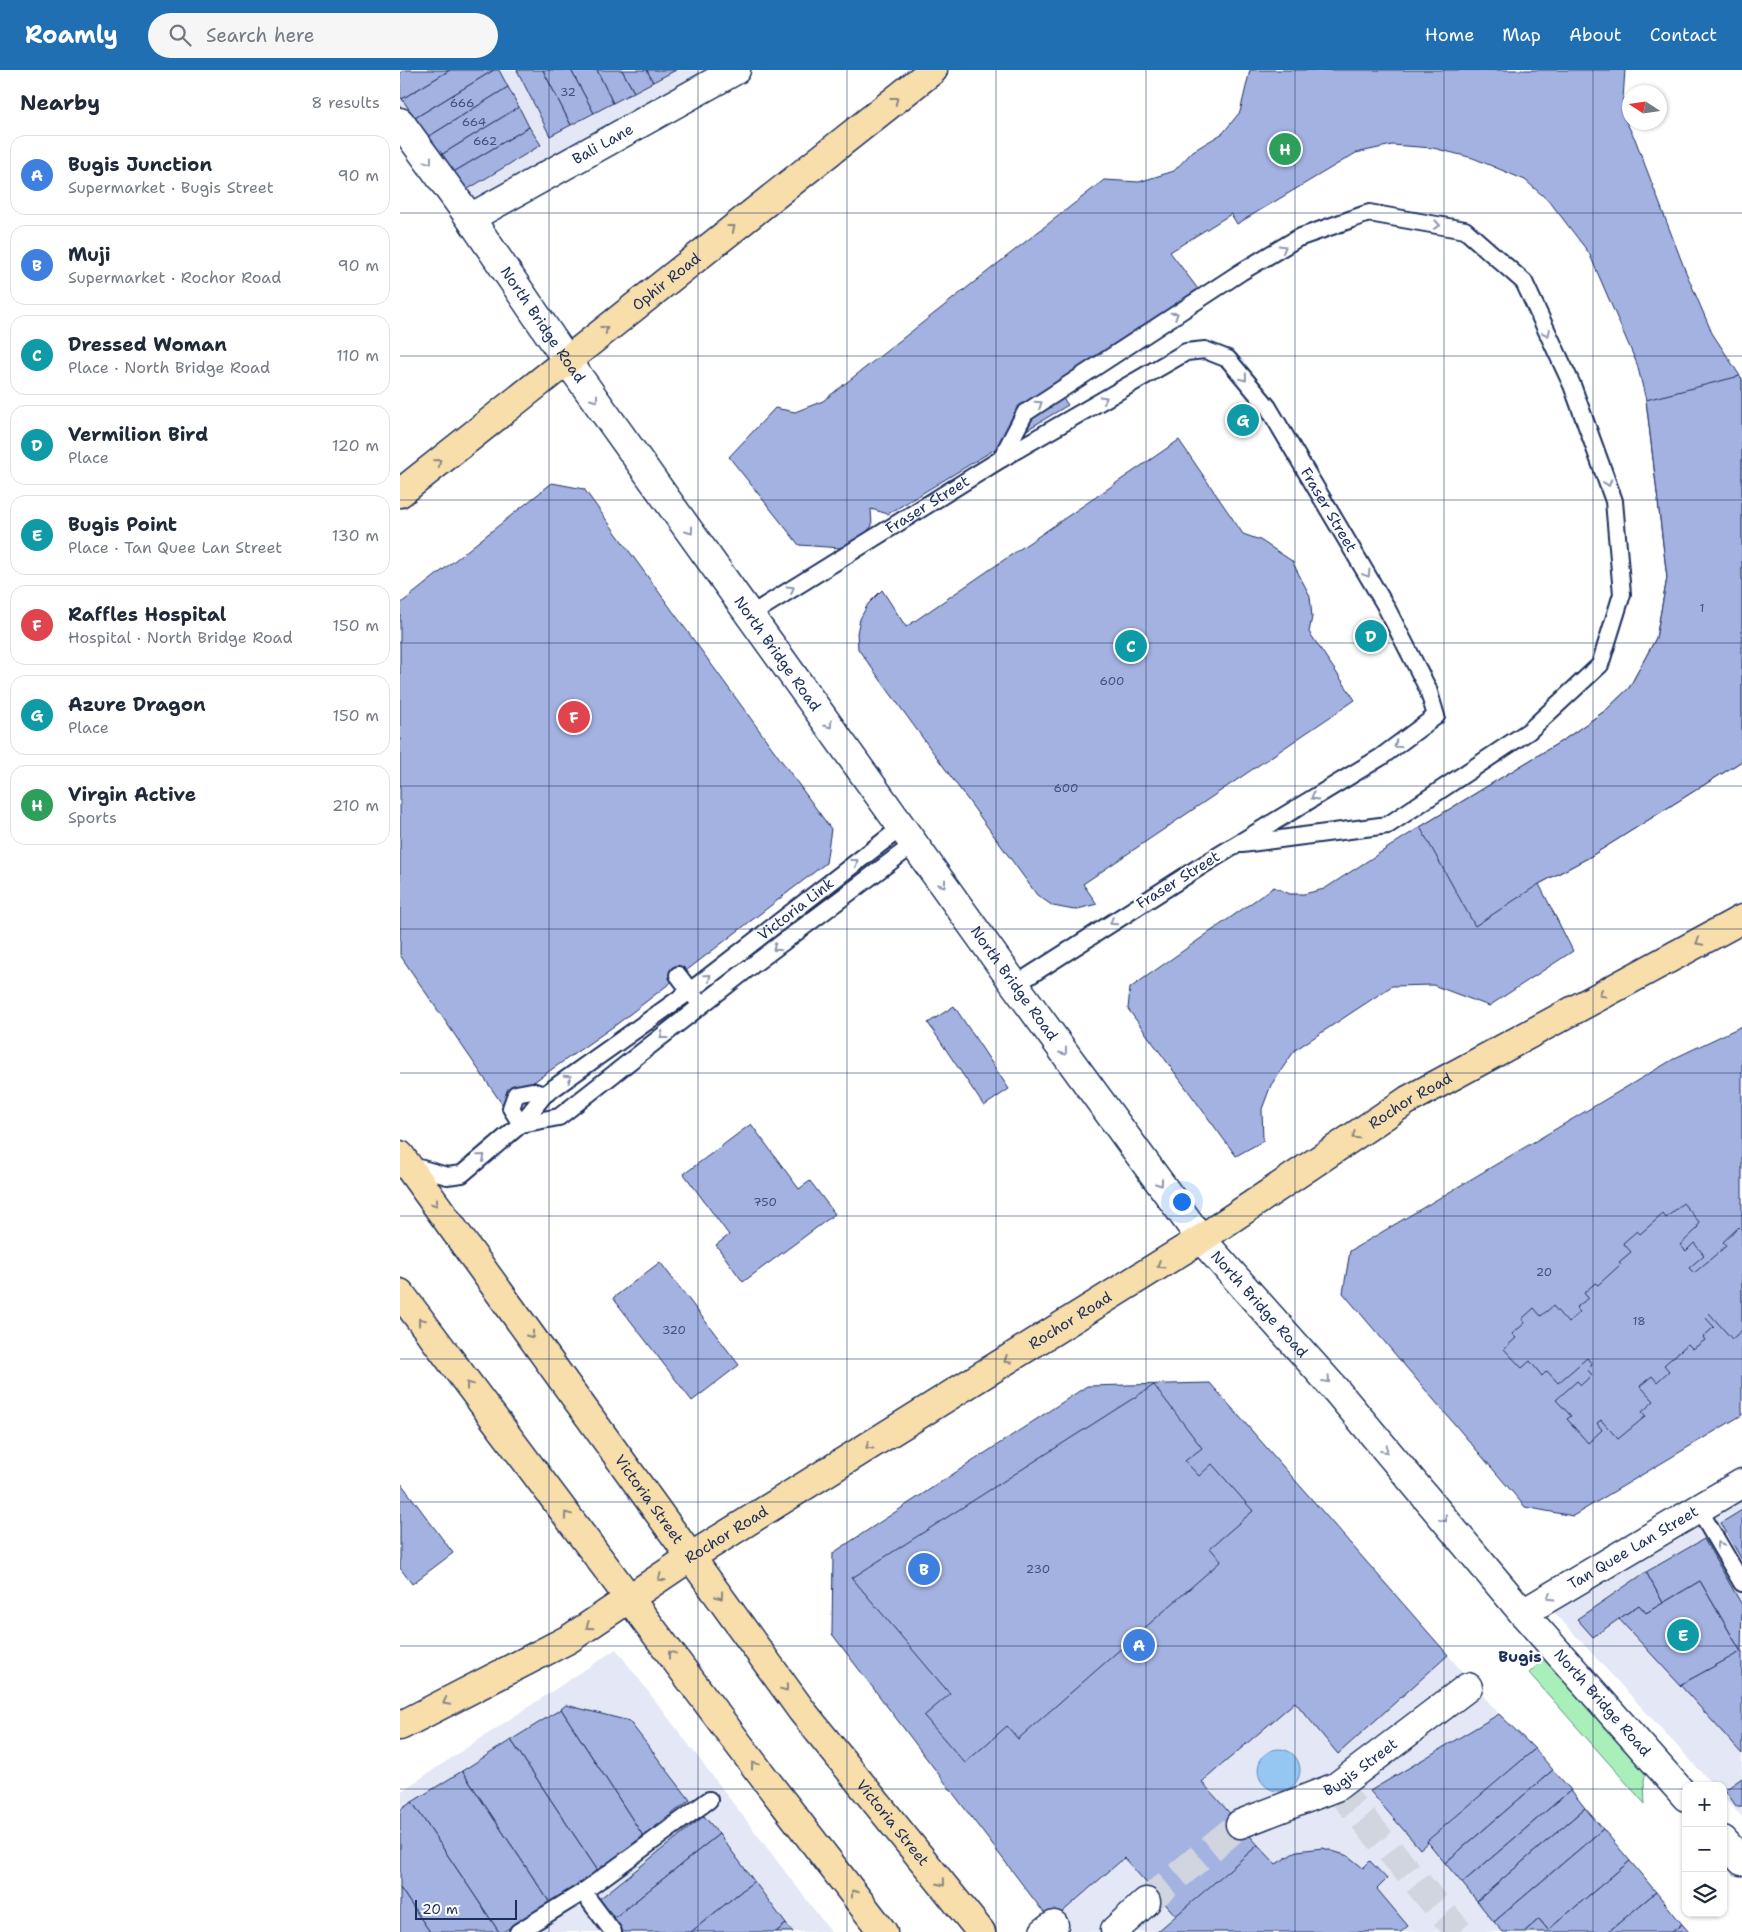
<!DOCTYPE html>
<meta charset="utf-8">
<style>
body{margin:0;font-family:"Shantell Sans",sans-serif;background:#f6f6f7;color:#1f2937}
.controls{position:absolute;right:15px;bottom:15px;display:grid;overflow:hidden;border-radius:10px;box-shadow:0 1px 4px #0004}
.controls button{width:45px;height:45px;display:grid;place-items:center;padding:0;border:0;border-bottom:1px solid #e0e1e3;background:#fff;color:#1f2937;font:25px sans-serif}
.compass{position:absolute;left:1222px;top:15px;width:45px;height:45px;border-radius:50%;background:#fff;box-shadow:0 1px 4px #0004;rotate:282deg}
.scale{position:absolute;left:15px;bottom:12px;width:102px;box-sizing:border-box;padding-left:5px;border:2px solid #1b2f5e;border-top:0;font-size:14px;line-height:18px;white-space:nowrap;color:#1b2f5e;-webkit-text-stroke:4px #fff;paint-order:stroke}
.you{position:absolute;left:781px;top:1131px;width:18px;height:18px;margin:-12px;border:4px solid #fff;border-radius:50%;background:#1a73e8;box-shadow:0 0 0 8px #1a73e833}
.badge{display:grid;place-items:center;width:32px;height:32px;border-radius:50%;background:#1f6fb2;color:#fff;font-size:16px;font-weight:700}
.pin{position:absolute;translate:-50% -50%;border:2px solid #fff;box-shadow:0 1px 5px #0006}
.list{margin:0;padding:0;list-style:none}
h2{display:flex;justify-content:space-between;align-items:center;height:65px;margin:0;padding:0 20px;font-size:21px}
h2 small{font-size:16px;font-weight:400;color:#747a83}
.list li{display:grid;grid-template-columns:32px 1fr auto;gap:15px;align-items:center;box-sizing:border-box;height:80px;margin:0 10px 10px;padding:0 10px;border:1px solid #e0e1e3;border-radius:15px}
.list b{display:block;font-size:19px;white-space:nowrap}
.list p{margin:0;font-size:16px;white-space:nowrap;color:#747a83}
.list em{font-size:16px;font-style:normal;color:#747a83}
.icon{flex:none;width:28px;height:28px;fill:none;stroke:currentColor;stroke-width:2;stroke-linecap:round;stroke-linejoin:round}
.map{position:relative;flex:none;width:1342px;height:1862px;overflow:hidden}
header{display:flex;align-items:center;gap:30px;box-sizing:border-box;height:70px;padding:0 25px;background:#1f6fb2;color:#fff}
header strong{font-size:24px}
nav{display:flex;gap:28px;margin-inline-start:auto;font-size:18px}
.search{width:350px;height:45px;background:#f6f6f7;display:flex;align-items:center;gap:12px;box-sizing:border-box;padding:0 18px;border-radius:28px;color:#747a83;font-size:19px}
main{display:flex}
aside{flex:1;background:#fff}
.map>svg:first-child{display:block}
</style>
<header>
<strong>Roamly</strong>
<div class="search"><svg class="icon" aria-label="search" viewBox="0 0 24 24"><circle cx="10" cy="10" r="6"/><path d="M15 15l6 6"/></svg>Search here</div>
<nav><a>Home</a><a>Map</a><a>About</a><a>Contact</a></nav>
</header>
<main>
<aside>
<h2>Nearby<small>8 results</small></h2>
<ul class="list">
<li><span class="badge" style="background:#3f7fe0">A</span><div><b>Bugis Junction</b><p>Supermarket · Bugis Street</p></div><em>90 m</em></li>
<li><span class="badge" style="background:#3f7fe0">B</span><div><b>Muji</b><p>Supermarket · Rochor Road</p></div><em>90 m</em></li>
<li><span class="badge" style="background:#0f9aa8">C</span><div><b>Dressed Woman</b><p>Place · North Bridge Road</p></div><em>110 m</em></li>
<li><span class="badge" style="background:#0f9aa8">D</span><div><b>Vermilion Bird</b><p>Place</p></div><em>120 m</em></li>
<li><span class="badge" style="background:#0f9aa8">E</span><div><b>Bugis Point</b><p>Place · Tan Quee Lan Street</p></div><em>130 m</em></li>
<li><span class="badge" style="background:#e0444e">F</span><div><b>Raffles Hospital</b><p>Hospital · North Bridge Road</p></div><em>150 m</em></li>
<li><span class="badge" style="background:#0f9aa8">G</span><div><b>Azure Dragon</b><p>Place</p></div><em>150 m</em></li>
<li><span class="badge" style="background:#2e9e5b">H</span><div><b>Virgin Active</b><p>Sports</p></div><em>210 m</em></li>
</ul>
</aside>
<div class="map">
<svg width="1342" height="1862" viewBox="0 0 1342 1862">
<rect width="100%" height="100%" fill="#fff"/>
<filter id="ink" filterUnits="userSpaceOnUse"><feTurbulence type="fractalNoise" baseFrequency=".02" numOctaves="2"/><feDisplacementMap in="SourceGraphic" scale="10" xChannelSelector="R" yChannelSelector="G"/><feConvolveMatrix kernelMatrix="1 2 1 2 8 2 1 2 1" color-interpolation-filters="sRGB"/></filter>
<g filter="url(#ink)">
<g fill="#e4e8f6">
<path d="M0 0H321L73 136 0 41Z"/>
<path d="M1342 1425V1747L1323 1726V1716H1314L1150 1538Z"/>
<path d="M216 1579 431 1862H0V1722Z"/>
<path d="M1048 1585 1099 1644 1135 1679 1289 1862H659L651 1852 724 1788 777 1847 858 1775 802 1712 895 1632 938 1683Z"/>
</g>
<path fill="#a9efba" stroke="#628f8c" d="M1155 1579 1250 1687 1244 1710 1245 1734 1129 1603Z"/>
<circle fill="#96c7f2" stroke="#658ab7" cx="879" cy="1700" r="21"/>
<g fill="#a4b2e2" stroke="#1b2f5e">
<path d="M5 0H50L2 29 0 26V3Z"/>
<path d="M50 0H94L15 48 2 29Z"/>
<path d="M94 0H99L108 17 28 67 15 48Z"/>
<path d="M117 0H143L171 55 150 66Z"/>
<path d="M143 0H171L194 43 171 55Z"/>
<path d="M171 0H197L213 33 194 43Z"/>
<path d="M197 0H222L234 22 213 33Z"/>
<path d="M222 0H247L253 12 234 22Z"/>
<path d="M247 0H276L253 12Z"/>
<path d="M850 0H1225L1222 44 1235 69 1285 200 1312 263 1342 309V691L1188 788 1139 814 1173 881 1089 936 1033 915 992 916 895 980 871 1015 862 1039 863 1071 836 1086 728 939 730 918 874 817 890 824H904L924 819 1020 757 1165 669 1206 640 1229 618 1256 568 1267 508 1246 330 1237 294 1189 183 1150 132 1125 110 1073 88 1033 78 992 75 956 83 837 154 831 144 770 182 798 219 655 317 668 335 488 444 471 439 472 456 460 469 441 478 399 475 329 387 375 338 395 342 423 331 704 110 739 112 774 101 793 81 823 63 840 42Z"/>
<path d="M108 17 119 37 41 85 28 67Z"/>
<path d="M119 37 129 57 52 103 41 85Z"/>
<path d="M129 57 141 75 63 122 52 103Z"/>
<path d="M1340 306 1342 309V691L1188 788 1139 814 1075 856 1020 757 1165 669 1206 640 1229 618 1256 568 1267 508 1246 330Z"/>
<path d="M779 370 843 464 860 470 892 491 910 526 912 547 909 562 955 630 683 814 697 834 674 840 653 836 637 825 458 579 457 563 460 549 468 534 482 520 506 557Z"/>
<path d="M152 413 184 419 431 759 426 793 217 954 102 1034 0 885V534Z"/>
<path d="M554 936 609 1019 584 1036 528 953Z"/>
<path d="M1342 956V1345L1173 1446 1125 1437 943 1223 950 1181 1277 987Z"/>
<path d="M351 1054 399 1119 410 1111 435 1144 343 1212 316 1175 329 1165 284 1104Z"/>
<path d="M1283 1133 1300 1153 1297 1157 1298 1158 1280 1175 1286 1181 1294 1173 1304 1185 1289 1198 1294 1203 1326 1176 1323 1172 1339 1157 1342 1160V1260L1332 1269 1309 1243 1305 1247 1314 1257 1303 1267 1305 1270 1293 1279 1288 1274 1264 1295 1269 1301 1257 1312 1252 1306 1240 1316 1254 1331 1242 1342 1246 1346 1218 1369 1201 1350 1197 1353 1202 1360 1188 1373 1167 1349 1171 1346 1156 1330 1177 1311 1181 1315 1192 1305 1187 1299 1192 1294 1187 1288 1158 1313 1147 1301 1142 1306 1130 1291 1122 1298 1104 1279 1116 1268 1112 1264 1125 1253 1122 1249 1134 1238 1141 1246 1153 1236 1168 1253 1180 1242 1176 1238 1188 1228 1184 1223 1195 1213 1198 1215 1221 1194 1219 1192 1231 1182 1223 1173 1237 1161 1240 1164 1263 1144 1266 1148Z"/>
<path d="M260 1192 339 1295 292 1331 213 1228Z"/>
<path d="M810 1313 1048 1585 938 1684 895 1632 802 1712 858 1775 777 1847 724 1788 651 1852 432 1564 433 1483 687 1316Z"/>
<path d="M754 1315 802 1378 785 1391 799 1406 812 1394 853 1441 810 1478 821 1491 618 1669 607 1656 565 1693 524 1646 550 1624 452 1508Z"/>
<path d="M0 1412 53 1483 12 1514 0 1498Z"/>
<path d="M1342 1440V1490L1321 1453Z"/>
<path d="M1304 1469 1342 1535 1341 1582 1300 1511 1263 1533 1246 1502Z"/>
<path d="M1246 1502 1263 1533 1246 1543 1239 1535 1193 1567 1177 1549Z"/>
<path d="M1300 1511 1341 1582 1280 1615 1219 1549 1239 1535 1246 1543Z"/>
<path d="M1342 1581V1684L1280 1615Z"/>
<path d="M166 1635 229 1651 290 1730 243 1766 161 1639Z"/>
<path d="M161 1639 243 1766 198 1801 111 1670Z"/>
<path d="M1099 1644 1135 1679 1020 1779 970 1721Z"/>
<path d="M111 1670 198 1801 150 1833 62 1701Z"/>
<path d="M1135 1679 1153 1700 1045 1793 1027 1771Z"/>
<path d="M1153 1700 1171 1720 1062 1813 1045 1793Z"/>
<path d="M62 1701 150 1833 103 1862H99L12 1732Z"/>
<path d="M1342 1708V1736H1336L1325 1720Z"/>
<path d="M1171 1720 1185 1738 1077 1831 1062 1813Z"/>
<path d="M12 1732 99 1862H30L0 1818V1740Z"/>
<path d="M1185 1738 1203 1759 1094 1852 1077 1831Z"/>
<path d="M304 1746 319 1764 213 1849 198 1830Z"/>
<path d="M1203 1759 1230 1791 1148 1860 1139 1849 1124 1862H1103L1094 1852Z"/>
<path d="M319 1764 354 1811 291 1862H223L213 1849Z"/>
<path d="M858 1775 876 1794 897 1781 923 1778 948 1786 963 1798 970 1791 987 1809 977 1819 1008 1856 1001 1862H757Z"/>
<path d="M1230 1791 1256 1822 1208 1862H1124L1139 1849 1148 1860Z"/>
<path d="M354 1811 386 1854 376 1862H291Z"/>
<path d="M0 1818 30 1862H0Z"/>
<path d="M1256 1822 1282 1854 1272 1862H1208Z"/>
<path d="M386 1854 393 1862H376Z"/>
<path d="M1282 1854 1289 1862H1272Z"/>
</g>
<g fill="none" stroke-linecap="round" stroke-linejoin="round">
<g stroke="#d1d5df" stroke-width="28" stroke-dasharray="28 14" stroke-linecap="butt">
<path d="M936 1717 1059 1862"/>
<path d="M746 1832 840 1754"/>
</g>
<g stroke="#1b2f5e" stroke-width="20">
<g id="lane">
<path d="M601 389 625 343 841 202 898 168 969 143 1065 160 1124 212 1172 315 1214 431 1222 524 1200 595 1129 661 988 755 842 774"/>
<path id="s1" d="M350 545 601 389 786 282 805 280 828 289 868 337 985 535 1028 619 1036 646 981 687 798 798 615 915"/>
<path d="M278 905 297 930"/>
<path d="M144 1025 132 1021 116 1024 111 1038 121 1054 159 1047 354 894 514 774"/>
<path id="s2" d="M9 1095 47 1106 62 1104 121 1054 144 1025 290 921 502 757"/>
<path d="M1298 1438 1342 1513"/>
<path d="M183 1822 213 1862"/>
<path d="M118 1862 183 1822 309 1730"/>
</g>
</g>
<g stroke="#1b2f5e" stroke-width="31">
<g id="street">
<path id="s3" d="M70 148 336 0"/>
<path id="s4" d="M1123 1543 1342 1413"/>
<path id="s5" d="M840 1754 936 1717 1068 1617"/>
<path d="M715 1860 746 1832"/>
<path d="M644 1862 654 1855"/>
</g>
</g>
<g stroke="#1b2f5e" stroke-width="31">
<g id="secondary">
<path id="s6" d="M0 52 70 148 166 289 615 915 801 1169 935 1319 1123 1543 1286 1727"/>
<path d="M1323 1770 1342 1791"/>
</g>
</g>
<g stroke="#1b2f5e" stroke-width="31">
<g id="primary">
<path id="s7" d="M0 1085 402 1641 581 1862"/>
<path d="M0 1223 355 1696 483 1862"/>
</g>
</g>
<g stroke="#1b2f5e" stroke-width="31">
<g id="highway">
<path id="s8" d="M0 423 533 0"/>
<path id="s9" d="M0 1656 169 1569 292 1486 801 1169 1008 1030 1342 849"/>
</g>
</g>
<use href="#lane" stroke="#fff" stroke-width="16"/>
<use href="#street" stroke="#fff" stroke-width="28"/>
<use href="#secondary" stroke="#fff" stroke-width="28"/>
<use href="#primary" stroke="#f8deab" stroke-width="28"/>
<use href="#highway" stroke="#f8deab" stroke-width="28"/>
</g>
<defs><path id="oneway-chevron" d="M-2-3.5L2.5 0L-2 3.5" fill="none" stroke-width="1.6" stroke-linecap="round" stroke-linejoin="round" transform="scale(1.25)"/></defs>
<g stroke="#8a8684">
<use href="#oneway-chevron" transform="translate(495 30) rotate(-38)"/>
<use href="#oneway-chevron" transform="translate(332 158) rotate(-38)"/>
<use href="#oneway-chevron" transform="translate(205 259) rotate(-38)"/>
<use href="#oneway-chevron" transform="translate(38 392) rotate(-39)"/>
<use href="#oneway-chevron" transform="translate(1299 872) rotate(152)"/>
<use href="#oneway-chevron" transform="translate(1202 924) rotate(151)"/>
<use href="#oneway-chevron" transform="translate(955 1066) rotate(146)"/>
<use href="#oneway-chevron" transform="translate(35 1133) rotate(54)"/>
<use href="#oneway-chevron" transform="translate(760 1195) rotate(148)"/>
<use href="#oneway-chevron" transform="translate(21 1251) rotate(-127)"/>
<use href="#oneway-chevron" transform="translate(131 1265) rotate(54)"/>
<use href="#oneway-chevron" transform="translate(607 1290) rotate(148)"/>
<use href="#oneway-chevron" transform="translate(69 1315) rotate(-127)"/>
<use href="#oneway-chevron" transform="translate(469 1376) rotate(148)"/>
<use href="#oneway-chevron" transform="translate(167 1445) rotate(-127)"/>
<use href="#oneway-chevron" transform="translate(261 1508) rotate(145)"/>
<use href="#oneway-chevron" transform="translate(320 1526) rotate(55)"/>
<use href="#oneway-chevron" transform="translate(189 1556) rotate(146)"/>
<use href="#oneway-chevron" transform="translate(271 1584) rotate(-127)"/>
<use href="#oneway-chevron" transform="translate(385 1618) rotate(53)"/>
<use href="#oneway-chevron" transform="translate(46 1632) rotate(153)"/>
<use href="#oneway-chevron" transform="translate(354 1695) rotate(-127)"/>
<use href="#oneway-chevron" transform="translate(542 1813) rotate(51)"/>
<use href="#oneway-chevron" transform="translate(454 1823) rotate(-127)"/>
</g>
<g stroke="#8d97ae">
<use href="#oneway-chevron" transform="translate(29 91) rotate(54)"/>
<use href="#oneway-chevron" transform="translate(1037 155) rotate(10)"/>
<use href="#oneway-chevron" transform="translate(883 178) rotate(-30)"/>
<use href="#oneway-chevron" transform="translate(775 245) rotate(-33)"/>
<use href="#oneway-chevron" transform="translate(1147 263) rotate(65)"/>
<use href="#oneway-chevron" transform="translate(844 308) rotate(51)"/>
<use href="#oneway-chevron" transform="translate(195 329) rotate(54)"/>
<use href="#oneway-chevron" transform="translate(704 329) rotate(-30)"/>
<use href="#oneway-chevron" transform="translate(639 334) rotate(-33)"/>
<use href="#oneway-chevron" transform="translate(1208 413) rotate(70)"/>
<use href="#oneway-chevron" transform="translate(290 461) rotate(54)"/>
<use href="#oneway-chevron" transform="translate(967 504) rotate(59)"/>
<use href="#oneway-chevron" transform="translate(391 519) rotate(-32)"/>
<use href="#oneway-chevron" transform="translate(429 655) rotate(54)"/>
<use href="#oneway-chevron" transform="translate(997 675) rotate(144)"/>
<use href="#oneway-chevron" transform="translate(914 727) rotate(149)"/>
<use href="#oneway-chevron" transform="translate(455 792) rotate(-37)"/>
<use href="#oneway-chevron" transform="translate(543 814) rotate(54)"/>
<use href="#oneway-chevron" transform="translate(713 852) rotate(147)"/>
<use href="#oneway-chevron" transform="translate(376 878) rotate(143)"/>
<use href="#oneway-chevron" transform="translate(308 907) rotate(-39)"/>
<use href="#oneway-chevron" transform="translate(263 966) rotate(142)"/>
<use href="#oneway-chevron" transform="translate(664 982) rotate(54)"/>
<use href="#oneway-chevron" transform="translate(168 1008) rotate(-35)"/>
<use href="#oneway-chevron" transform="translate(82 1087) rotate(-41)"/>
<use href="#oneway-chevron" transform="translate(760 1113) rotate(54)"/>
<use href="#oneway-chevron" transform="translate(927 1310) rotate(48)"/>
<use href="#oneway-chevron" transform="translate(985 1380) rotate(50)"/>
<use href="#oneway-chevron" transform="translate(1044 1449) rotate(50)"/>
<use href="#oneway-chevron" transform="translate(1320 1475) rotate(-120)"/>
<use href="#oneway-chevron" transform="translate(1150 1527) rotate(148)"/>
</g>
</g>
<path fill="none" stroke="#1b2f5e" stroke-width="1" stroke-opacity="0.55" d="M149 0V1862M298 0V1862M447 0V1862M596 0V1862M746 0V1862M895 0V1862M1044 0V1862M1193 0V1862M0 143H1342M0 286H1342M0 430H1342M0 573H1342M0 716H1342M0 859H1342M0 1003H1342M0 1146H1342M0 1289H1342M0 1432H1342M0 1576H1342M0 1719H1286M1323 1719H1342"/>
<g text-anchor="middle" dominant-baseline="central" stroke-width="4.5" stroke-linejoin="round" paint-order="stroke">
<g font-size="12" fill="#3d507f">
<text x="168" y="22">32</text>
<text x="62" y="33">666</text>
<text x="74" y="52">664</text>
<text x="85" y="71">662</text>
<text x="1302" y="538">1</text>
<text x="712" y="611">600</text>
<text x="666" y="718">600</text>
<text x="365" y="1132">750</text>
<text x="1144" y="1202">20</text>
<text x="1239" y="1251">18</text>
<text x="274" y="1260">320</text>
<text x="638" y="1499">230</text>
</g>
<g font-size="15" fill="#1b2f5e" stroke="#fff">
<text stroke="none"><textPath href="#s3" startOffset="152">Bali Lane</textPath></text>
<text stroke="none"><textPath href="#s8" startOffset="340">Ophir Road</textPath></text>
<text stroke="none"><textPath href="#s6" startOffset="248">North Bridge Road</textPath></text>
<text stroke="none"><textPath href="#s1" startOffset="209">Fraser Street</textPath></text>
<text stroke="none"><textPath href="#s1" startOffset="735">Fraser Street</textPath></text>
<text stroke="none"><textPath href="#s6" startOffset="652">North Bridge Road</textPath></text>
<text transform="translate(778 810) rotate(-32)">Fraser Street</text>
<text stroke="none"><textPath href="#s2" startOffset="482">Victoria Link</textPath></text>
<text stroke="none"><textPath href="#s6" startOffset="1058">North Bridge Road</textPath></text>
<text stroke="none"><textPath href="#s9" startOffset="1189">Rochor Road</textPath></text>
<text stroke="none"><textPath href="#s6" startOffset="1462">North Bridge Road</textPath></text>
<text stroke="none"><textPath href="#s9" startOffset="784">Rochor Road</textPath></text>
<text stroke="none"><textPath href="#s7" startOffset="425">Victoria Street</textPath></text>
<text stroke="none"><textPath href="#s9" startOffset="379">Rochor Road</textPath></text>
<text stroke="none"><textPath href="#s4" startOffset="128">Tan Quee Lan Street</textPath></text>
<text stroke="none"><textPath href="#s6" startOffset="1988">North Bridge Road</textPath></text>
<text stroke="none"><textPath href="#s5" startOffset="134">Bugis Street</textPath></text>
<text stroke="none"><textPath href="#s7" startOffset="830">Victoria Street</textPath></text>
</g>
<g font-size="16" font-weight="bold" fill="#1b2f5e" stroke="#fff">
<text x="1120" y="1586">Bugis</text>
</g>
</g>
</svg>
<div class="controls">
<button>+</button>
<button>−</button>
<button><svg class="icon" aria-label="layers" viewBox="0 0 24 24"><path d="M12 4l9 5-9 5-9-5zM3 14l9 5 9-5"/></svg></button>
</div>
<svg class="compass" viewBox="-18 -18 36 36"><path d="M0-13l5 13h-10z" fill="#e53935"/><path d="M0 13l5-13h-10z" fill="#747a83"/></svg>
<div class="scale">20 m</div>
<div class="you"></div>
<div class="pin badge" style="left:739px;top:1575px;background:#3f7fe0">A</div>
<div class="pin badge" style="left:524px;top:1499px;background:#3f7fe0">B</div>
<div class="pin badge" style="left:731px;top:576px;background:#0f9aa8">C</div>
<div class="pin badge" style="left:971px;top:566px;background:#0f9aa8">D</div>
<div class="pin badge" style="left:1283px;top:1565px;background:#0f9aa8">E</div>
<div class="pin badge" style="left:174px;top:647px;background:#e0444e">F</div>
<div class="pin badge" style="left:843px;top:350px;background:#0f9aa8">G</div>
<div class="pin badge" style="left:885px;top:79px;background:#2e9e5b">H</div>
</div>
</main>
